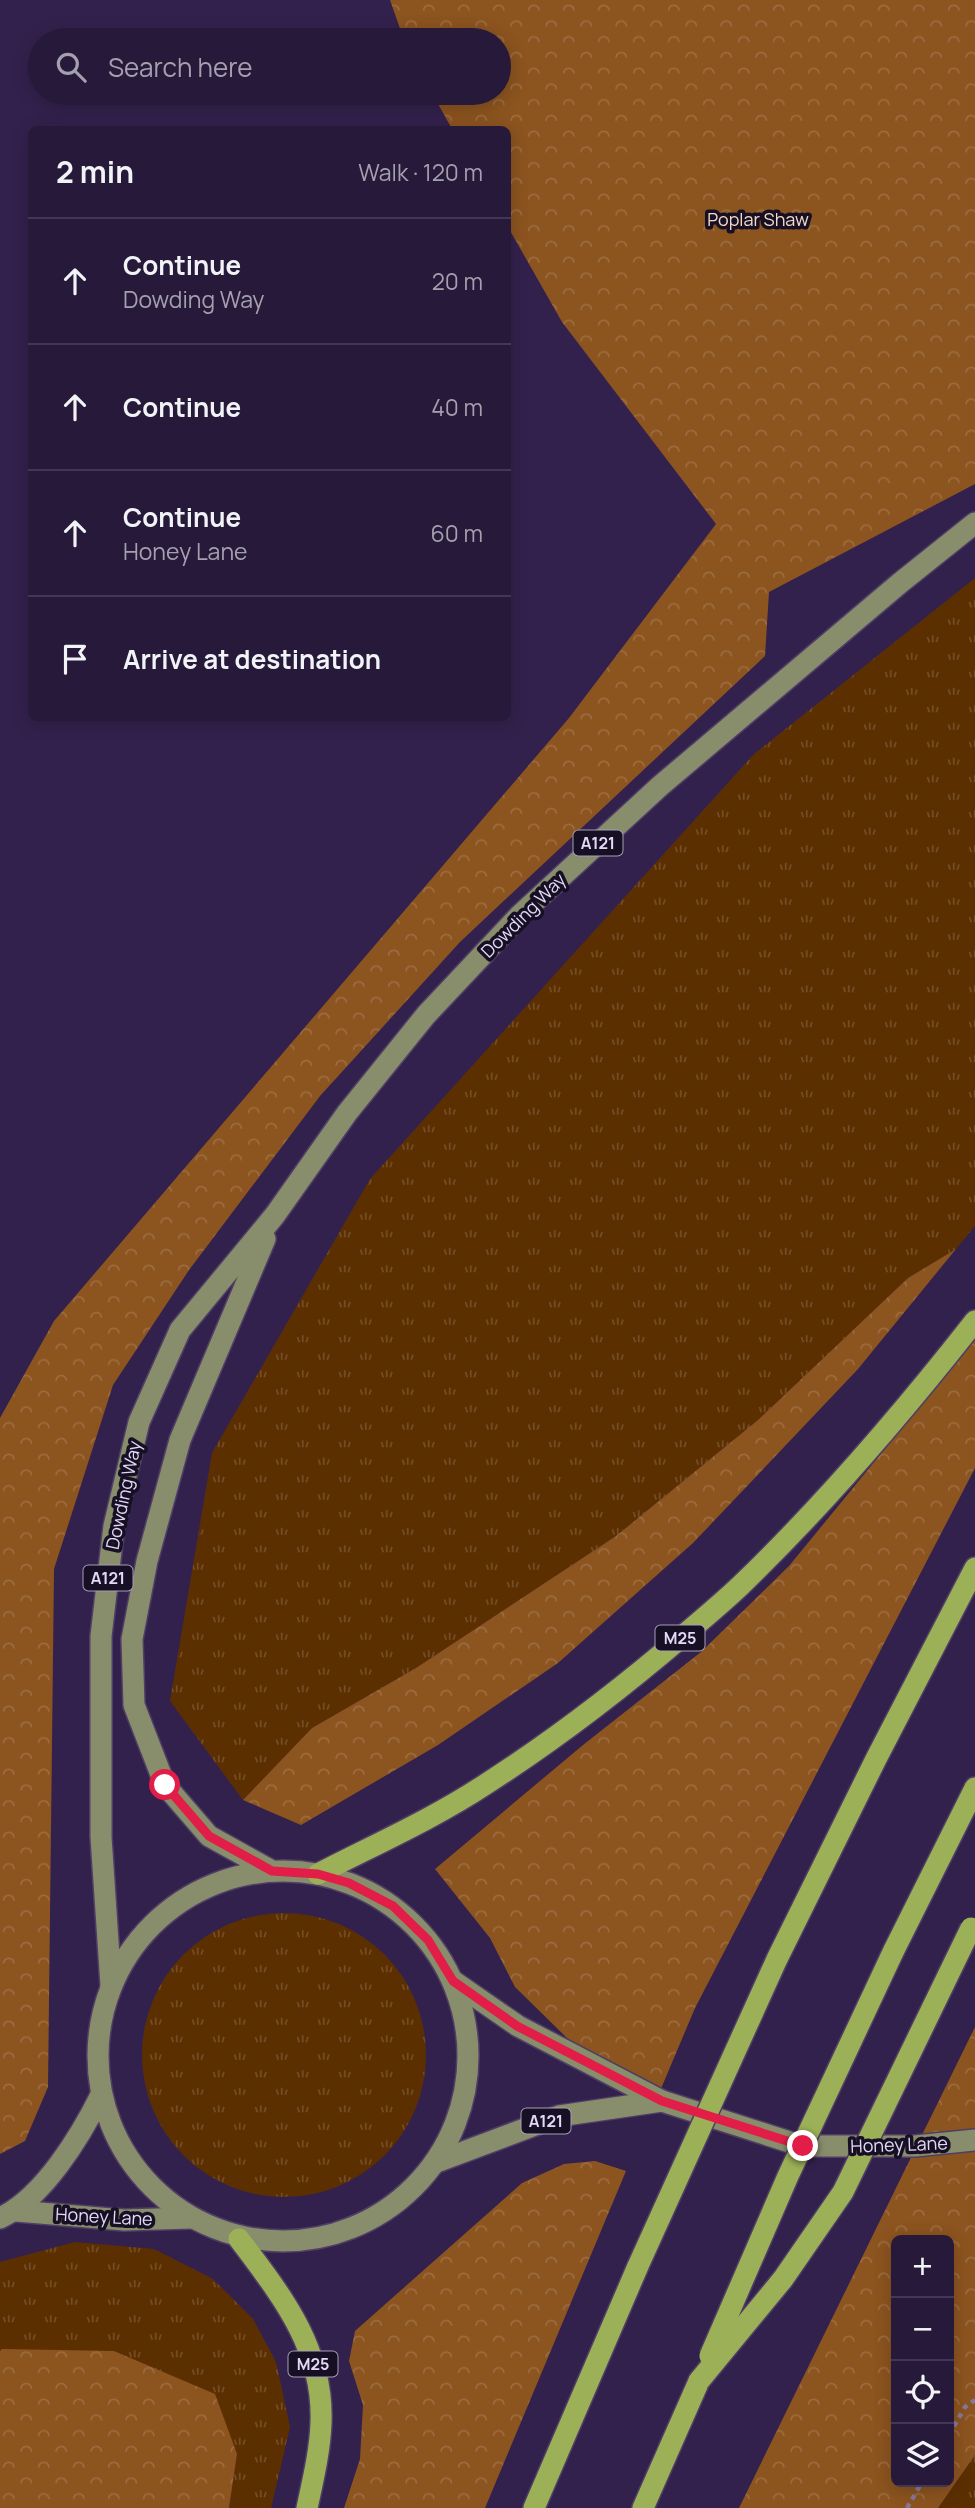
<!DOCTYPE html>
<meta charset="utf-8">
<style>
body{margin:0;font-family:Manrope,sans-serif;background:#2e2242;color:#f1f3f6}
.controls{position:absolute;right:21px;bottom:21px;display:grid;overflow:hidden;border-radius:10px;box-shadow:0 4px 18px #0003}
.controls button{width:63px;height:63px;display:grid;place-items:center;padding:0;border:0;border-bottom:2px solid #423854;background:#26193a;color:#f1f3f6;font:35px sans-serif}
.stop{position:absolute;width:21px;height:21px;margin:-16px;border:5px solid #e11d48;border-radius:50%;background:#fff}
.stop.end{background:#e11d48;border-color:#fff;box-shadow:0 2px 7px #0008}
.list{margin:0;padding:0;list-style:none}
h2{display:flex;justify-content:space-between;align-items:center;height:91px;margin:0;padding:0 28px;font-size:30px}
h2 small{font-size:23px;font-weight:400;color:#a4a0af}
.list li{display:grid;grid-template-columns:46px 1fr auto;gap:21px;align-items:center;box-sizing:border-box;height:126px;padding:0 28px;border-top:2px solid #423854}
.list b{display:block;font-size:26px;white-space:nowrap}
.list p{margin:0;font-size:23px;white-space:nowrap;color:#a4a0af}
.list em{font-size:23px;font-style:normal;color:#a4a0af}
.icon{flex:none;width:38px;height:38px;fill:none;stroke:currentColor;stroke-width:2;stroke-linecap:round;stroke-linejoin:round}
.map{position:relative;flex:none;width:975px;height:2508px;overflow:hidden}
.search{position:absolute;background:#26193a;box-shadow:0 4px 18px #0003;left:28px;top:28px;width:483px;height:77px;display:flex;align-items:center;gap:18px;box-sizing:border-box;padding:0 24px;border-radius:38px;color:#a4a0af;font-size:26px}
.panel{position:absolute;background:#26193a;box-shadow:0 4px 18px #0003;left:28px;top:126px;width:483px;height:595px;border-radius:10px}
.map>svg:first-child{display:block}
</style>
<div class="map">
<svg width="975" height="2508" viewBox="0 0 975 2508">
<defs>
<pattern id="grass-tufts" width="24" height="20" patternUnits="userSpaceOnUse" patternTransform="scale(1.75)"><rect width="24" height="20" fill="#5c2f00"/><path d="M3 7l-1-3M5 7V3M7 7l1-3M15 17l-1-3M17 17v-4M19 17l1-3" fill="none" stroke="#734d26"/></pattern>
<pattern id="forest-crowns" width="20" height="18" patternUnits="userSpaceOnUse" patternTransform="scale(1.75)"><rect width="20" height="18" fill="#8c541f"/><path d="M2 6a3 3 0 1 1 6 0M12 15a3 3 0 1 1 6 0" fill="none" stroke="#9c6c40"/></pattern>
</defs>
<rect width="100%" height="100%" fill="#33214d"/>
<g fill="url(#grass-tufts)">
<path d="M975 578V1226L956 1249 908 1278 758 1420 616 1536 416 1668 312 1728 243 1800 170 1701 212 1453 370 1179 754 754Z"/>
<circle cx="284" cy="2055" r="142"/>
<path d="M75 2242 154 2249 213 2279 253 2319 276 2362 290 2427 271 2508H229L237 2454 0 2351V2262Z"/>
<path d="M975 2455V2508H938Z"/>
</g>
<g fill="url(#forest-crowns)" fill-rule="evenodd">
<path d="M390 0H975V484L769 592 765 656 460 942 320 1096 189 1270 113 1385 54 1569 48 2087 25 2141 0 2154V1418L54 1321 569 718 716 524 562 322 508 227V130L452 129 432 93H499V40H404Z"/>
<path d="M956 1249 858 1369 693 1543 558 1663 438 1745 301 1825 243 1800 312 1728 416 1668 616 1536 758 1420 908 1278Z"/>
<path d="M975 1339V1468L695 2008 660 2091 611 2066 567 2038 515 1987 490 1938 435 1869 583 1745 701 1652 789 1566Z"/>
<path d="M975 2027V2455L938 2508H739ZM896 2240H949V2482H896Z"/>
<path d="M595 2161 626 2171 485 2508H344L360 2459 363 2405 349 2361 355 2331 522 2183 564 2164Z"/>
<path d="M2 2349 114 2351 215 2394 237 2454 229 2508H0V2351Z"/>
</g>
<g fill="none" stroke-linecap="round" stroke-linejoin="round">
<g stroke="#4f3e65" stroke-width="24">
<g id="major">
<path d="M265 1239 180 1440 147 1561 132 1639 134 1705 165 1785 209 1836 272 1871"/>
<circle cx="283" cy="2056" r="185"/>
<path d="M453 1981 518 2026 662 2101 802 2146H915L975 2140"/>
<path d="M111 1986 101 1837V1636L114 1526 139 1422 180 1330 275 1215 347 1113 426 1015 520 915 660 786 900 583 975 523"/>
<path d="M434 2163 559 2116 662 2101"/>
<path d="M16 2211 124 2220 192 2218"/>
<path d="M0 2218C43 2198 80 2137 101 2095"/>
</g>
</g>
<g stroke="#4f3e65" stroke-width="24">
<g id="highway">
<path d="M318 1874C374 1845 433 1819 486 1784 556 1739 621 1689 684 1635 703 1619 722 1603 740 1586 825 1504 902 1414 975 1321"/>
<path d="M894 1950 975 1788"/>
<path d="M777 1959 876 1759 975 1568"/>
<path d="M239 2239C281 2295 324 2348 321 2423 320 2451 313 2480 307 2508"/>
<path d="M534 2508 638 2266"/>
<path d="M643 2508 699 2381"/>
</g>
</g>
<g stroke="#86789d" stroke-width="4.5" stroke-dasharray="5 5" stroke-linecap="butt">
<path d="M949 2435 965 2407 975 2400"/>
<path d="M907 2508 922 2482"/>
</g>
<use href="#major" stroke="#888d6b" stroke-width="21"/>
<use href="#highway" stroke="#9cb157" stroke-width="21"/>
<g stroke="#4f3e65" stroke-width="24" stroke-linecap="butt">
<g id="highway-bridge">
<path d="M638 2266 777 1959"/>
<path d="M710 2356 788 2176 894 1950"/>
<path d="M699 2381 783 2279 843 2192 971 1928"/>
</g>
</g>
<use href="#highway-bridge" stroke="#9cb157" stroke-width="21"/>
</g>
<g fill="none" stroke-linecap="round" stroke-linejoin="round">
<path stroke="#e11d48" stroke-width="9" d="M165 1785 209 1836 272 1871 318 1874 349 1883 393 1906 428 1940 453 1981 517 2026 662 2101 803 2146"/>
</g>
<g text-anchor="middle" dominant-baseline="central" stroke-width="7" stroke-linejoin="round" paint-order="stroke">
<g fill="#171024" stroke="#a59db7" stroke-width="2">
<rect x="573.5" y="830.5" width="49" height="25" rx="5"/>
<rect x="83.5" y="1565.5" width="49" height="25" rx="5"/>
<rect x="655.5" y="1625.5" width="49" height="25" rx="5"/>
<rect x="521.5" y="2108.5" width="49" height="25" rx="5"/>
<rect x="288.5" y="2351.5" width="49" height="25" rx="5"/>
</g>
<g font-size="16" font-weight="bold" fill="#e2d9f6">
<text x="598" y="843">A121</text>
<text x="108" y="1578">A121</text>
<text x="680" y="1638">M25</text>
<text x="546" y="2121">A121</text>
<text x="313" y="2364">M25</text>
</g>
<g font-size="18" fill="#f3dac5" stroke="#171024">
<text x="758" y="219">Poplar Shaw</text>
</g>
<g font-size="18" fill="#e2d9f6" stroke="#171024">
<text transform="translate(523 915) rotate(-45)">Dowding Way</text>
<text transform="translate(123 1495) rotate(-78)">Dowding Way</text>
<text transform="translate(899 2144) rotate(-2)">Honey Lane</text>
<text transform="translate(104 2216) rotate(3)">Honey Lane</text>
</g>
</g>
</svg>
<div class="controls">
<button>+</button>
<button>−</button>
<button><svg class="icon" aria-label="locate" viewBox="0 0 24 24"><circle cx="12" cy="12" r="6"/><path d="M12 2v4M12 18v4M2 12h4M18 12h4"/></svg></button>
<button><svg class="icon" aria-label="layers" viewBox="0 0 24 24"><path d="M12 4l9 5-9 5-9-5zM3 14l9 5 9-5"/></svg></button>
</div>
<div class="stop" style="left:165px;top:1785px"></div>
<div class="stop end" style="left:803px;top:2146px"></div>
<div class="search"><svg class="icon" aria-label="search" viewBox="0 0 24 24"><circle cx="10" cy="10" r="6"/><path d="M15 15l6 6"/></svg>Search here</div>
<section class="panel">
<h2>2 min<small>Walk · 120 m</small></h2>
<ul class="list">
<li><svg class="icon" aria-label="ahead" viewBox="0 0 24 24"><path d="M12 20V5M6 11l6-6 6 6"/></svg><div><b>Continue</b><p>Dowding Way</p></div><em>20 m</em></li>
<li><svg class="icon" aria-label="ahead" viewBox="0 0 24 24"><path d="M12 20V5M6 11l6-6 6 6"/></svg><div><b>Continue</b></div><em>40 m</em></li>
<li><svg class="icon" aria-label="ahead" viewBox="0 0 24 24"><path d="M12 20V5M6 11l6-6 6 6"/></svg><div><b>Continue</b><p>Honey Lane</p></div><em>60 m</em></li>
<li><svg class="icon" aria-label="arrive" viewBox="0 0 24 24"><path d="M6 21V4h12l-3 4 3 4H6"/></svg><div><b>Arrive at destination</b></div></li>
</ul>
</section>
</div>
